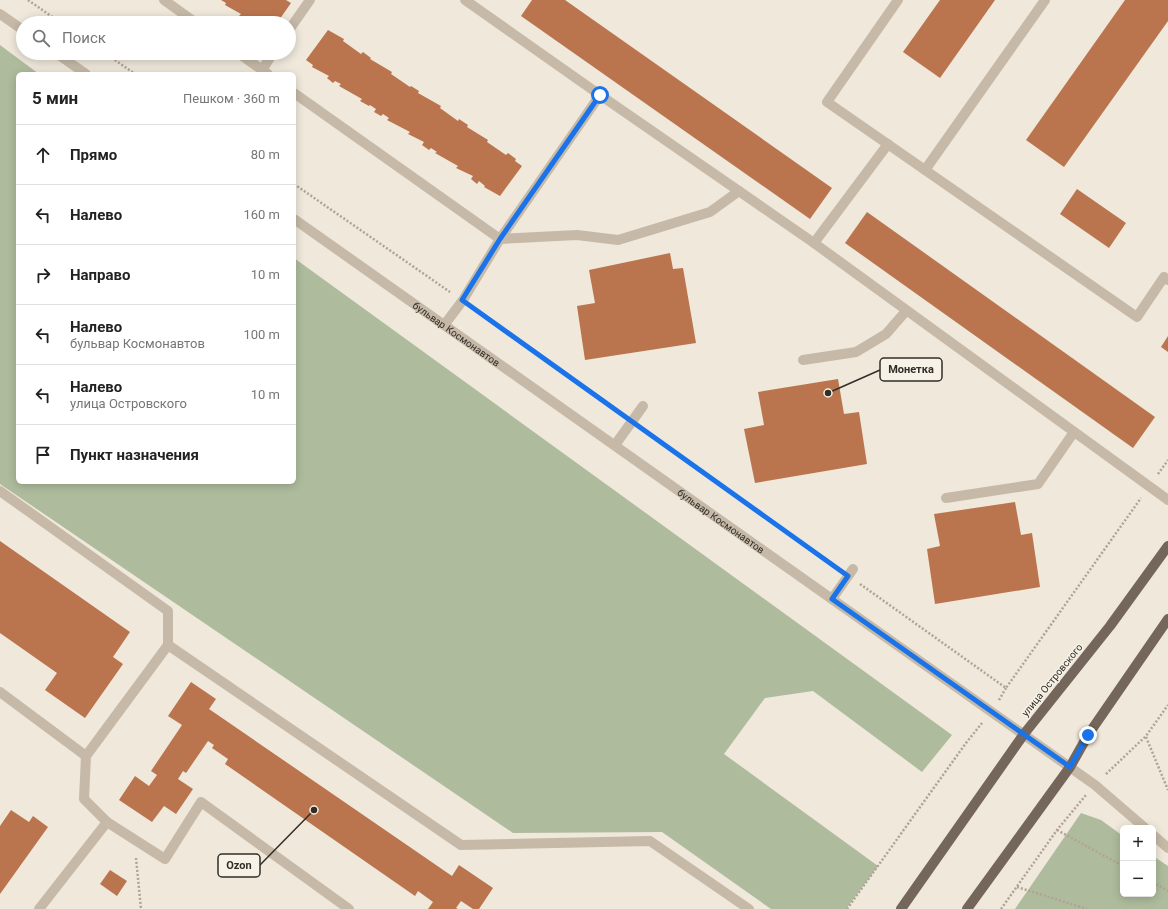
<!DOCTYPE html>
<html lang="ru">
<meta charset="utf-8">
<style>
body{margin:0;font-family:Roboto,sans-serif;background:#f6f6f6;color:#222}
.controls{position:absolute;right:12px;bottom:12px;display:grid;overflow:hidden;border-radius:6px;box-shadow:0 2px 10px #0003}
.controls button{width:36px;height:36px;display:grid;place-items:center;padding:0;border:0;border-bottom:1px solid #e0e0e0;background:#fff;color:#222;font:20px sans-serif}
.stop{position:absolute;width:12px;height:12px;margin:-9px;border:3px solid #1a73e8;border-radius:50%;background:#fff}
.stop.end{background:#1a73e8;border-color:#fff;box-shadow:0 1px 4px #0008}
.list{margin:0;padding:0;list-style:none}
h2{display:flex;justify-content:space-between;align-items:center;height:52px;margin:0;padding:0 16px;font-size:17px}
h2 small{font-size:13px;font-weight:400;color:#767676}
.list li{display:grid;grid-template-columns:26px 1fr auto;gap:12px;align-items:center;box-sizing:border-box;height:60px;padding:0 16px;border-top:1px solid #e0e0e0}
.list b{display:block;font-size:15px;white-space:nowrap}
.list p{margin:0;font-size:13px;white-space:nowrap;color:#767676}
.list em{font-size:13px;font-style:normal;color:#767676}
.icon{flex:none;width:22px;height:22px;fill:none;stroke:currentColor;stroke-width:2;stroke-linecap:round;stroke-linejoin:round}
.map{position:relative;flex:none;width:1168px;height:909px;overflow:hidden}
.search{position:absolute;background:#fff;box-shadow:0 2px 10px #0003;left:16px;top:16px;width:280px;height:44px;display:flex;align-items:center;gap:10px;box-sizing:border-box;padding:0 14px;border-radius:22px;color:#767676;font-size:15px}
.panel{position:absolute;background:#fff;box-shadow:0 2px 10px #0003;left:16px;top:72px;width:280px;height:412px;border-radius:6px}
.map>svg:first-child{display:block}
</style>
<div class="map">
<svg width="1168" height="909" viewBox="0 0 1168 909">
<rect width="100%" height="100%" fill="#efe8db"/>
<g fill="#aebc9d">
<path d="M0 45 39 74H18V482H294V258L952 735 922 772 813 691 765 698 724 754 878 866 846 909H771L662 832 513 833 0 484Z"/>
<path d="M1081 813 1101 820 1123 836V894H1153V856L1168 866V909H1015Z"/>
</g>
<g fill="#ba754e">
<path d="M221 0H286L291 3 277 23H254L248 18 246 21 239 16 241 14 225 5 226 3Z"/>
<path d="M532 0H565L832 188 810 219 521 16Z"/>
<path d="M940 0H995L940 78 903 52Z"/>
<path d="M1125 0H1168V21L1064 167 1026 140Z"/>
<path d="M328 30 344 39 343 41 361 54 363 52 371 58 370 59 392 72 391 74 410 87 411 86 419 91 418 93 441 106 440 108 458 121 459 119 468 125 467 127 488 140 487 142 506 155 508 153 516 159 515 161 522 166 500 196 484 187 485 186 479 181 477 184 471 179 473 176 456 168 458 166 435 153 437 152 431 148 429 150 422 145 424 142 408 134 410 132 387 120 389 118 383 114 381 116 374 112 376 109 370 105 369 106 360 101 362 99 339 86 341 84 335 81 333 83 327 78 329 76 312 67 313 65 306 60Z"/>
<path d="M1077 189 1126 223 1109 248 1060 214Z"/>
<path d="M867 212 1155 417 1133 448 845 243Z"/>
<path d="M670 253 673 269 683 268 696 343 585 360 577 306 595 303 589 270Z"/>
<path d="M1168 336V352L1161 347Z"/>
<path d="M838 379 844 414 859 412 867 464 755 483 744 429 764 425 758 392Z"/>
<path d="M1015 502 1021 535 1032 533 1040 587 935 604 927 549 940 546 934 514Z"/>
<path d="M0 541 130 632 113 657 123 664 85 718 45 690 57 673 0 633Z"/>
<path d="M191 682 216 699 209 709 452 876 459 865 493 888 479 909H473L461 901 456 908 458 909H428L433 902 418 891 415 896 225 764 228 759 212 748 214 745 208 741 186 773 183 771 178 779 193 789 176 814 164 806 152 822 119 800 135 776 149 786 157 775 151 771 182 725 168 716Z"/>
<path d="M11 810 29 822 33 816 48 827 0 894V826Z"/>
<path d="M110 870 127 881 117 896 100 884Z"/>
</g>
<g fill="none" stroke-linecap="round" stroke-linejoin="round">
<g stroke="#b1a393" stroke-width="2.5" stroke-dasharray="2 2" stroke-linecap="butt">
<path d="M28 0 61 23"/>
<path d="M105 53 135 74"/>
<path d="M294 184 450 292"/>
<path d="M474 308 620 412"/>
<path d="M643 429 836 567"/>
<path d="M1158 474 1168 460"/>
<path d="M860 584 1006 688 1141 498"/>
<path d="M999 700 1006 688"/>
<path d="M1146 737 1168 790"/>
<path d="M1106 774 1146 736 1168 705"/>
<path d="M1057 830 1123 866"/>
<path d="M136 858 141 909"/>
<path d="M1153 882 1168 891"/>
<path d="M1017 887 1087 909"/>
<path d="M847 909 966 743 982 723"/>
<path d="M1001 909 1057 830 1086 795"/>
</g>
<g stroke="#c6b9a8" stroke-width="10">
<path d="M164 0 196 23"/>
<path d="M465 0 600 95 500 239 577 235 618 240 710 212 739 191"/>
<path d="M898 0 827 102 1137 317 1164 277 1168 280"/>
<path d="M0 14 23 30"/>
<path d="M289 30 310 0"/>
<path d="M56 53 86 74"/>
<path d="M238 53 268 74"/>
<path d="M262 70 273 53"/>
<path d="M294 93 500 239 463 300 445 324"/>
<path d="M600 95 814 243 1168 500"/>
<path d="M925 170 1045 0"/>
<path id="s1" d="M294 219 1095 785 1145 828"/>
<path d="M814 243 888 144"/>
<path d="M803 360 856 352 886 334 906 311"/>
<path d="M615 445 643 406"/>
<path d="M0 491 168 611V645L461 845 650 841 749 909"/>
<path d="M946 498 1038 484 1074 432"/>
<path d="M832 599 853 569"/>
<path d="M0 692 86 756"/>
<path d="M107 822 165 859 201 802 349 909"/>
<path d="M1153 835 1168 848"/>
<path d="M39 909 107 822 84 799 86 756 168 645"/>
</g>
<g stroke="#74665a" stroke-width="10">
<path d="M901 909 1024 734 1110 626 1168 546"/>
<path d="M967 909 1070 767 1088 735 1168 619"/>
</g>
</g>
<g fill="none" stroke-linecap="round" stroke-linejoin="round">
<path stroke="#1a73e8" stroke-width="5" d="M600 95 500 239 462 300 848 576 832 599 1070 767 1088 735"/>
</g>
<g text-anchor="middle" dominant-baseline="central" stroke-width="3" stroke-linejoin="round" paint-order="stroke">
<g font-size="10" fill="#332d28" stroke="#f7f2e7">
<text stroke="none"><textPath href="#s1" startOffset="199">бульвар Космонавтов</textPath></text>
<text stroke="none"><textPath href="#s1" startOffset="523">бульвар Космонавтов</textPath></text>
<text transform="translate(1052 680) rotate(-51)">улица Островского</text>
</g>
</g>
<path fill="none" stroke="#332d28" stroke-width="1.5" d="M828 393L880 370M314 810L260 865"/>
<g fill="#332d28" stroke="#f7f2e7" stroke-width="1.5">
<circle cx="828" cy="393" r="4"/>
<circle cx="314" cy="810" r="4"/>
</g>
<g fill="#f7f2e7" stroke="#332d28" stroke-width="1.5">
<rect x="880" y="358" width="62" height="23" rx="4"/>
<rect x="218" y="854" width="42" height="23" rx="4"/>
</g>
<g font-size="11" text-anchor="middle" font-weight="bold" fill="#332d28">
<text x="911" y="373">Монетка</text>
<text x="239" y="869">Ozon</text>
</g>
</svg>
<div class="controls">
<button>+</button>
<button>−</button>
</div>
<div class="stop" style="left:600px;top:95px"></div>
<div class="stop end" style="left:1088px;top:735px"></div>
<div class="search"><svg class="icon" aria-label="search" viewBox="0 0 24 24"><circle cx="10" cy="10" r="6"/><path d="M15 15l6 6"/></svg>Поиск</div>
<section class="panel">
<h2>5 мин<small>Пешком · 360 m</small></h2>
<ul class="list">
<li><svg class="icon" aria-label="ahead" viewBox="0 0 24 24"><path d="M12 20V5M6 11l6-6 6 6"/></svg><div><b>Прямо</b></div><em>80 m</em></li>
<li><svg class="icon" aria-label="left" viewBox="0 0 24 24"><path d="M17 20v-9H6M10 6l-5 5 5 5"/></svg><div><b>Налево</b></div><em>160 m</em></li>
<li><svg class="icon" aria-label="right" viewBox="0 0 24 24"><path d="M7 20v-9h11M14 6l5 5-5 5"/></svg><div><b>Направо</b></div><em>10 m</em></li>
<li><svg class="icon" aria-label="left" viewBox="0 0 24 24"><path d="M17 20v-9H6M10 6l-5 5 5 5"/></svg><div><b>Налево</b><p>бульвар Космонавтов</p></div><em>100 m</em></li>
<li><svg class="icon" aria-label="left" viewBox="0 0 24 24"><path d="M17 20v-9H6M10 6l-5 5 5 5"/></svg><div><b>Налево</b><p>улица Островского</p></div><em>10 m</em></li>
<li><svg class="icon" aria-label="arrive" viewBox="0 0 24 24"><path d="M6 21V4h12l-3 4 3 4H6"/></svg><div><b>Пункт назначения</b></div></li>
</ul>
</section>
</div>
